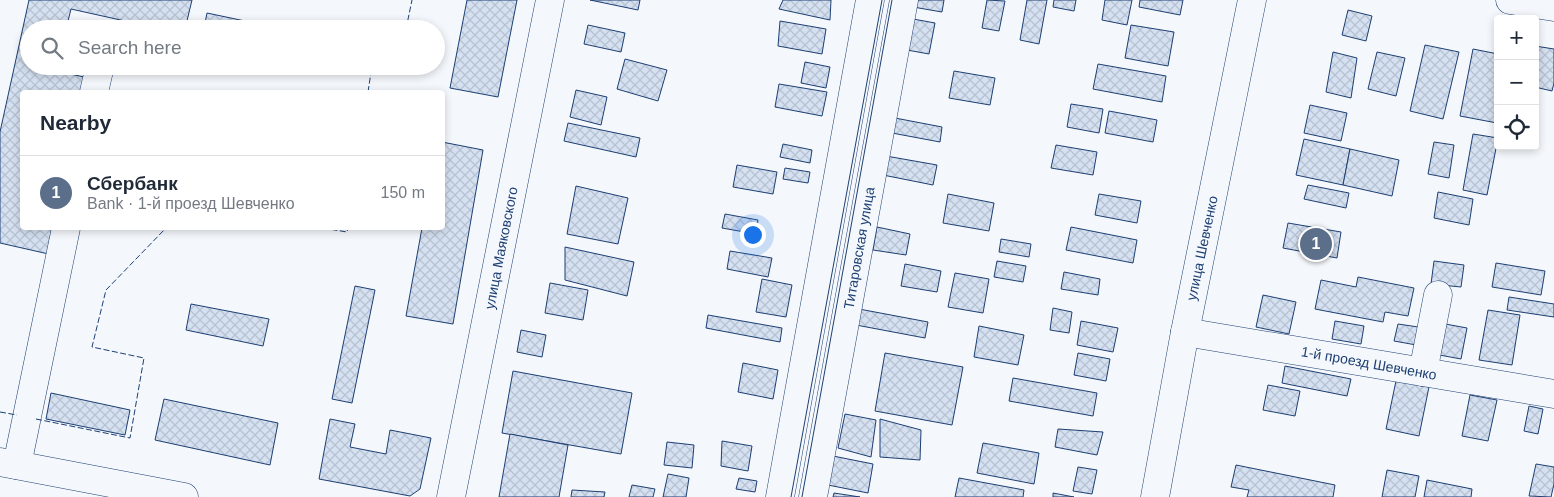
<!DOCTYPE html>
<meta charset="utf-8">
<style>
body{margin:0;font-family:Arial,sans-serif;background:#f2f2f3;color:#1f2937}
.controls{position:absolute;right:15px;top:15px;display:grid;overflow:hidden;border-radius:5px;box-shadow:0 2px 8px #0003}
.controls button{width:45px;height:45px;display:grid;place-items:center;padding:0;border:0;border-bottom:1px solid #e0e1e3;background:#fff;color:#1f2937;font:25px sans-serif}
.you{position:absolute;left:752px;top:234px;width:18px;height:18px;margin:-12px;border:4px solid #fff;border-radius:50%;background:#1a73e8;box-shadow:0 0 0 8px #1a73e833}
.badge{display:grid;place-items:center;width:32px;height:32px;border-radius:50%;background:#d93025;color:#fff;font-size:16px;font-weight:700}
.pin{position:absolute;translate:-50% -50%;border:2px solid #fff;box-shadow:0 1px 5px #0006}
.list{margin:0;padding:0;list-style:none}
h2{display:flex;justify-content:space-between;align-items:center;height:65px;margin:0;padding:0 20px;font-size:21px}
h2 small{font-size:16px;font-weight:400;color:#747a83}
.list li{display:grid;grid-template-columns:32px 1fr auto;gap:15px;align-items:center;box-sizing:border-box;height:75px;padding:0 20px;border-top:1px solid #e0e1e3}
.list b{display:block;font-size:19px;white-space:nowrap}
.list p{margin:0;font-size:16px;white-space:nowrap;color:#747a83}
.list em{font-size:16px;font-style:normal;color:#747a83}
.icon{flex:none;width:28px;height:28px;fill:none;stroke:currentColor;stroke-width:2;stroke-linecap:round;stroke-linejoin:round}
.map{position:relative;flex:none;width:1554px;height:497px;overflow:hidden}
.search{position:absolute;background:#fff;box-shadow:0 2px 8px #0003;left:20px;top:20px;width:425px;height:55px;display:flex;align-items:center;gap:12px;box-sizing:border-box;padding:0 18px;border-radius:28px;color:#747a83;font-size:19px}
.panel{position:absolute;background:#fff;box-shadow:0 2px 8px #0003;left:20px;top:90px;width:425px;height:140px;border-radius:5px}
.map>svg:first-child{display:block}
</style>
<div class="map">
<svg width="1554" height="497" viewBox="0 0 1554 497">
<defs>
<pattern id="building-cross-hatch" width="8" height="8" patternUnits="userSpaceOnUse" patternTransform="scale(1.25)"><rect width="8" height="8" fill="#d5e0f0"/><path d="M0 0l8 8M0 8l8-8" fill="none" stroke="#b6c1d1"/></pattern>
</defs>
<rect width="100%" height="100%" fill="#f4f7fb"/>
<g fill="url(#building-cross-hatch)" stroke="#1d3f73">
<path d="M29 0H192L185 29H161L71 9 66 29H29V66H58L57 71 84 77 80 92H22V228H58L53 255 0 243V132Z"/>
<path d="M467 0H517L498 97 450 88Z"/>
<path d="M590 0H640L638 10Z"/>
<path d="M783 0H831L830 20 779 9Z"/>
<path d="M914 0H944L942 12 913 7Z"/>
<path d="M987 0 1005 1 999 31 982 28Z"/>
<path d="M1027 0H1047L1039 44 1020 40Z"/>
<path d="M1054 0H1076L1074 11 1053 7Z"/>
<path d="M1105 0H1132L1127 25 1102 20Z"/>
<path d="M1140 0H1183L1180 15 1139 7Z"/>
<path d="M1348 10 1372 16 1366 41 1342 35Z"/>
<path d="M207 13 245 21 243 29 204 28Z"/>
<path d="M913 19 935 23 929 54 907 50Z"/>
<path d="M780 21 826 29 822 54 778 46Z"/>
<path d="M588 25 625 33 621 52 584 44Z"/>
<path d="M1131 25 1174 32 1168 66 1125 58Z"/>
<path d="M1425 45 1459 52 1443 119 1410 111Z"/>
<path d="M1535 46 1554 49V83L1552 91 1535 87Z"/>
<path d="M1473 49 1498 54 1497 123 1460 116Z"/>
<path d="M1333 52 1357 58 1351 98 1326 92Z"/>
<path d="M1377 52 1405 58 1396 96 1368 89Z"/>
<path d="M625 59 667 70 658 101 617 89Z"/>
<path d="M805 62 830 67 826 88 801 83Z"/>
<path d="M1098 64 1166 76 1162 102 1093 89Z"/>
<path d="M954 71 995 78 990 105 949 98Z"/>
<path d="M779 84 827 92 822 116 775 107Z"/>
<path d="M576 90 607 97 601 125 570 117Z"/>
<path d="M1071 104 1103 109 1099 133 1067 127Z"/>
<path d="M1310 105 1347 113 1341 141 1304 133Z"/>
<path d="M1109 111 1157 120 1153 142 1105 133Z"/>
<path d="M895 118 942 127 940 142 892 133Z"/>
<path d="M568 123 640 138 636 157 564 141Z"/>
<path d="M1473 134 1498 138 1487 195 1463 190Z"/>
<path d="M1304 139 1350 149 1343 185 1296 175Z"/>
<path d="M442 142 483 150 453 324 406 316 422 228H442Z"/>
<path d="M1434 142 1454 145 1449 178 1428 174Z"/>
<path d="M783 144 812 150 810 163 780 157Z"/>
<path d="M1056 145 1097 152 1093 175 1051 168Z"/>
<path d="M1350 149 1399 160 1392 196 1343 185Z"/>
<path d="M886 156 937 165 933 185 883 175Z"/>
<path d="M737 165 777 172 773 194 733 187Z"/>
<path d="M785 168 810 172 808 183 783 179Z"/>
<path d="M1308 185 1349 193 1346 208 1304 199Z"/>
<path d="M576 186 628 198 618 244 567 234Z"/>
<path d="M1438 192 1473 199 1469 225 1434 218Z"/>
<path d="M948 194 994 203 989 231 943 223Z"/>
<path d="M1099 194 1141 201 1137 223 1095 215Z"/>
<path d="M725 214 758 220 756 234 722 228Z"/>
<path d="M1288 223 1341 232 1337 258 1283 248Z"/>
<path d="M877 227 910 234 906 255 873 250Z"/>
<path d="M1071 227 1137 240 1133 263 1066 250Z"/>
<path d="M1001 239 1031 244 1029 257 999 252Z"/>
<path d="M565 247 634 262 627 296 565 280Z"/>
<path d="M730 251 772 258 768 277 727 269Z"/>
<path d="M997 261 1026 266 1023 282 994 277Z"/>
<path d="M1434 261 1464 265 1461 287 1431 284Z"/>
<path d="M1496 263 1545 271 1541 295 1492 287Z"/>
<path d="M905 264 941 271 937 292 901 286Z"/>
<path d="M1064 272 1100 279 1098 295 1061 289Z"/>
<path d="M955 273 989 279 983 313 948 307Z"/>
<path d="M1358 277 1414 288 1408 316 1385 312 1383 322 1315 309 1321 280 1356 287Z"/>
<path d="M762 279 792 285 786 317 756 312Z"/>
<path d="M550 283 588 290 583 320 545 313Z"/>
<path d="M355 286 375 290 352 403 332 399Z"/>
<path d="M1263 295 1296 302 1289 334 1256 327Z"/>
<path d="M1509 297 1554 304V317L1507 310Z"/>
<path d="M191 304 269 319 263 346 186 330Z"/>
<path d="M1053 308 1072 312 1069 333 1050 330Z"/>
<path d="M859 309 928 322 925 338 856 325Z"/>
<path d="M1488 310 1520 315 1512 365 1479 360Z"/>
<path d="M708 315 782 328 780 342 706 328Z"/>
<path d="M1081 321 1118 328 1113 352 1077 345Z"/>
<path d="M1335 321 1364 326 1361 344 1332 339Z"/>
<path d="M1440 323 1467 328 1461 359 1434 354Z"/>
<path d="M1398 324 1425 328 1422 346 1394 341Z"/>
<path d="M979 326 1024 335 1018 365 974 357Z"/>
<path d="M521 330 546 335 542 357 517 352Z"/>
<path d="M885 353 963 367 952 425 875 411Z"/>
<path d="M1078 353 1110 359 1106 381 1074 375Z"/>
<path d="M743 363 778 370 773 399 738 392Z"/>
<path d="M1285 366 1351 379 1347 396 1282 383Z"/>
<path d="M513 371 632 393 621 454 502 433Z"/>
<path d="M1397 376 1430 382 1419 436 1386 429Z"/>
<path d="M1013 378 1097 393 1093 416 1009 401Z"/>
<path d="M1268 385 1300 391 1295 416 1263 410Z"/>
<path d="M51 393 130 410 125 435 46 419Z"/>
<path d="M1470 395 1497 400 1488 441 1462 436Z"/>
<path d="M164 399 278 423 270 465 155 440Z"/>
<path d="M1529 406 1543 409 1538 434 1524 431Z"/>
<path d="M845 414 876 420 871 457 838 448Z"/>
<path d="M330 419 355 424 350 447 386 454 390 430 431 438 420 489 410 496 319 479Z"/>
<path d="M880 419 921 430 920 460 880 457Z"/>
<path d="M1058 429 1103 432 1097 455 1055 447Z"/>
<path d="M510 434 568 445 559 497H499Z"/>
<path d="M722 441 752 446 748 471 721 466Z"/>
<path d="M667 442 694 445 692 468 664 465Z"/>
<path d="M983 443 1039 453 1034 484 977 473Z"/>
<path d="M833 456 873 464 868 493 828 485Z"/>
<path d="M1536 464 1554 467V484L1551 497 1529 496Z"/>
<path d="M1236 465 1335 485 1333 497H1247L1249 490 1231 487Z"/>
<path d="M1078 467 1097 470 1092 494 1073 491Z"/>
<path d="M1387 470 1419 476 1415 497H1382Z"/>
<path d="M668 474 689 478 686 497H663Z"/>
<path d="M739 478 757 481 755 492 736 489Z"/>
<path d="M959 478 1024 490 1023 497H955Z"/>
<path d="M1427 480 1472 489 1471 497H1424Z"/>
<path d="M632 485 655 489 653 497H629Z"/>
<path d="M572 490 605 492 604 497H571Z"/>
<path d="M834 493 860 497H833Z"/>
<path d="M1053 493 1074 497H1053Z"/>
</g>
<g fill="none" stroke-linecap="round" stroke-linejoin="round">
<g stroke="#1d3f73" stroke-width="29">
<g id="minor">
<path d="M1510 0 1554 7"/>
<path d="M94 92 100 66"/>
<path d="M1185 332 1554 394"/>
<path d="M1423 372 1438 295"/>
<path d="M0 462 184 497"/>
<path d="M17 465 66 228"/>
<path d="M451 497 550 0"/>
<path d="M780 497 870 0"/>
<path d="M813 497 904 0"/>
<path d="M1155 497 1185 332 1252 0"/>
</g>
</g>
<use href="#minor" stroke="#f4f7fb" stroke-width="28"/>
<g stroke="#1d3f73" stroke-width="1">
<path d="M791 497 882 0"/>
<path d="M802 497 892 0"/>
</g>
<g stroke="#1d3f73" stroke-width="1" stroke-dasharray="6 2.5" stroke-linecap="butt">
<path d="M406 29 412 0"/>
<path d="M368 92 372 66"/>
<path d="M323 228 347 232 348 228"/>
<path d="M0 412 17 415"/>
<path d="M36 419 130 438 144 358 92 347 106 290 166 228"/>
</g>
</g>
<g text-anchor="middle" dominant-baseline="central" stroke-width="4" stroke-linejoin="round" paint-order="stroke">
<g font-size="14" fill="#1d3f73" stroke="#f4f7fb">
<text transform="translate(501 248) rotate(-79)">улица Маяковского</text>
<text transform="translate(859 248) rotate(-80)">Титаровская улица</text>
<text transform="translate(1202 248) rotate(-78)">улица Шевченко</text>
<text transform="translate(1369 363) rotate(10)">1-й проезд Шевченко</text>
</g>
</g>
</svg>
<div class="controls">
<button>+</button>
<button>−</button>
<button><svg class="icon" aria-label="locate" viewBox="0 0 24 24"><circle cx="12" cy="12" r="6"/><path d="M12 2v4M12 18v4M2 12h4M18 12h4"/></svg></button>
</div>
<div class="you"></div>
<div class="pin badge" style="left:1316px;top:244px;background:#5c6f8a">1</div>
<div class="search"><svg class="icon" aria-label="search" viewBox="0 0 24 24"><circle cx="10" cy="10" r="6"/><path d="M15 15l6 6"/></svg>Search here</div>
<section class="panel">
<h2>Nearby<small></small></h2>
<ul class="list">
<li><span class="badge" style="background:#5c6f8a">1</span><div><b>Сбербанк</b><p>Bank · 1-й проезд Шевченко</p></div><em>150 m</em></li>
</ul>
</section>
</div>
